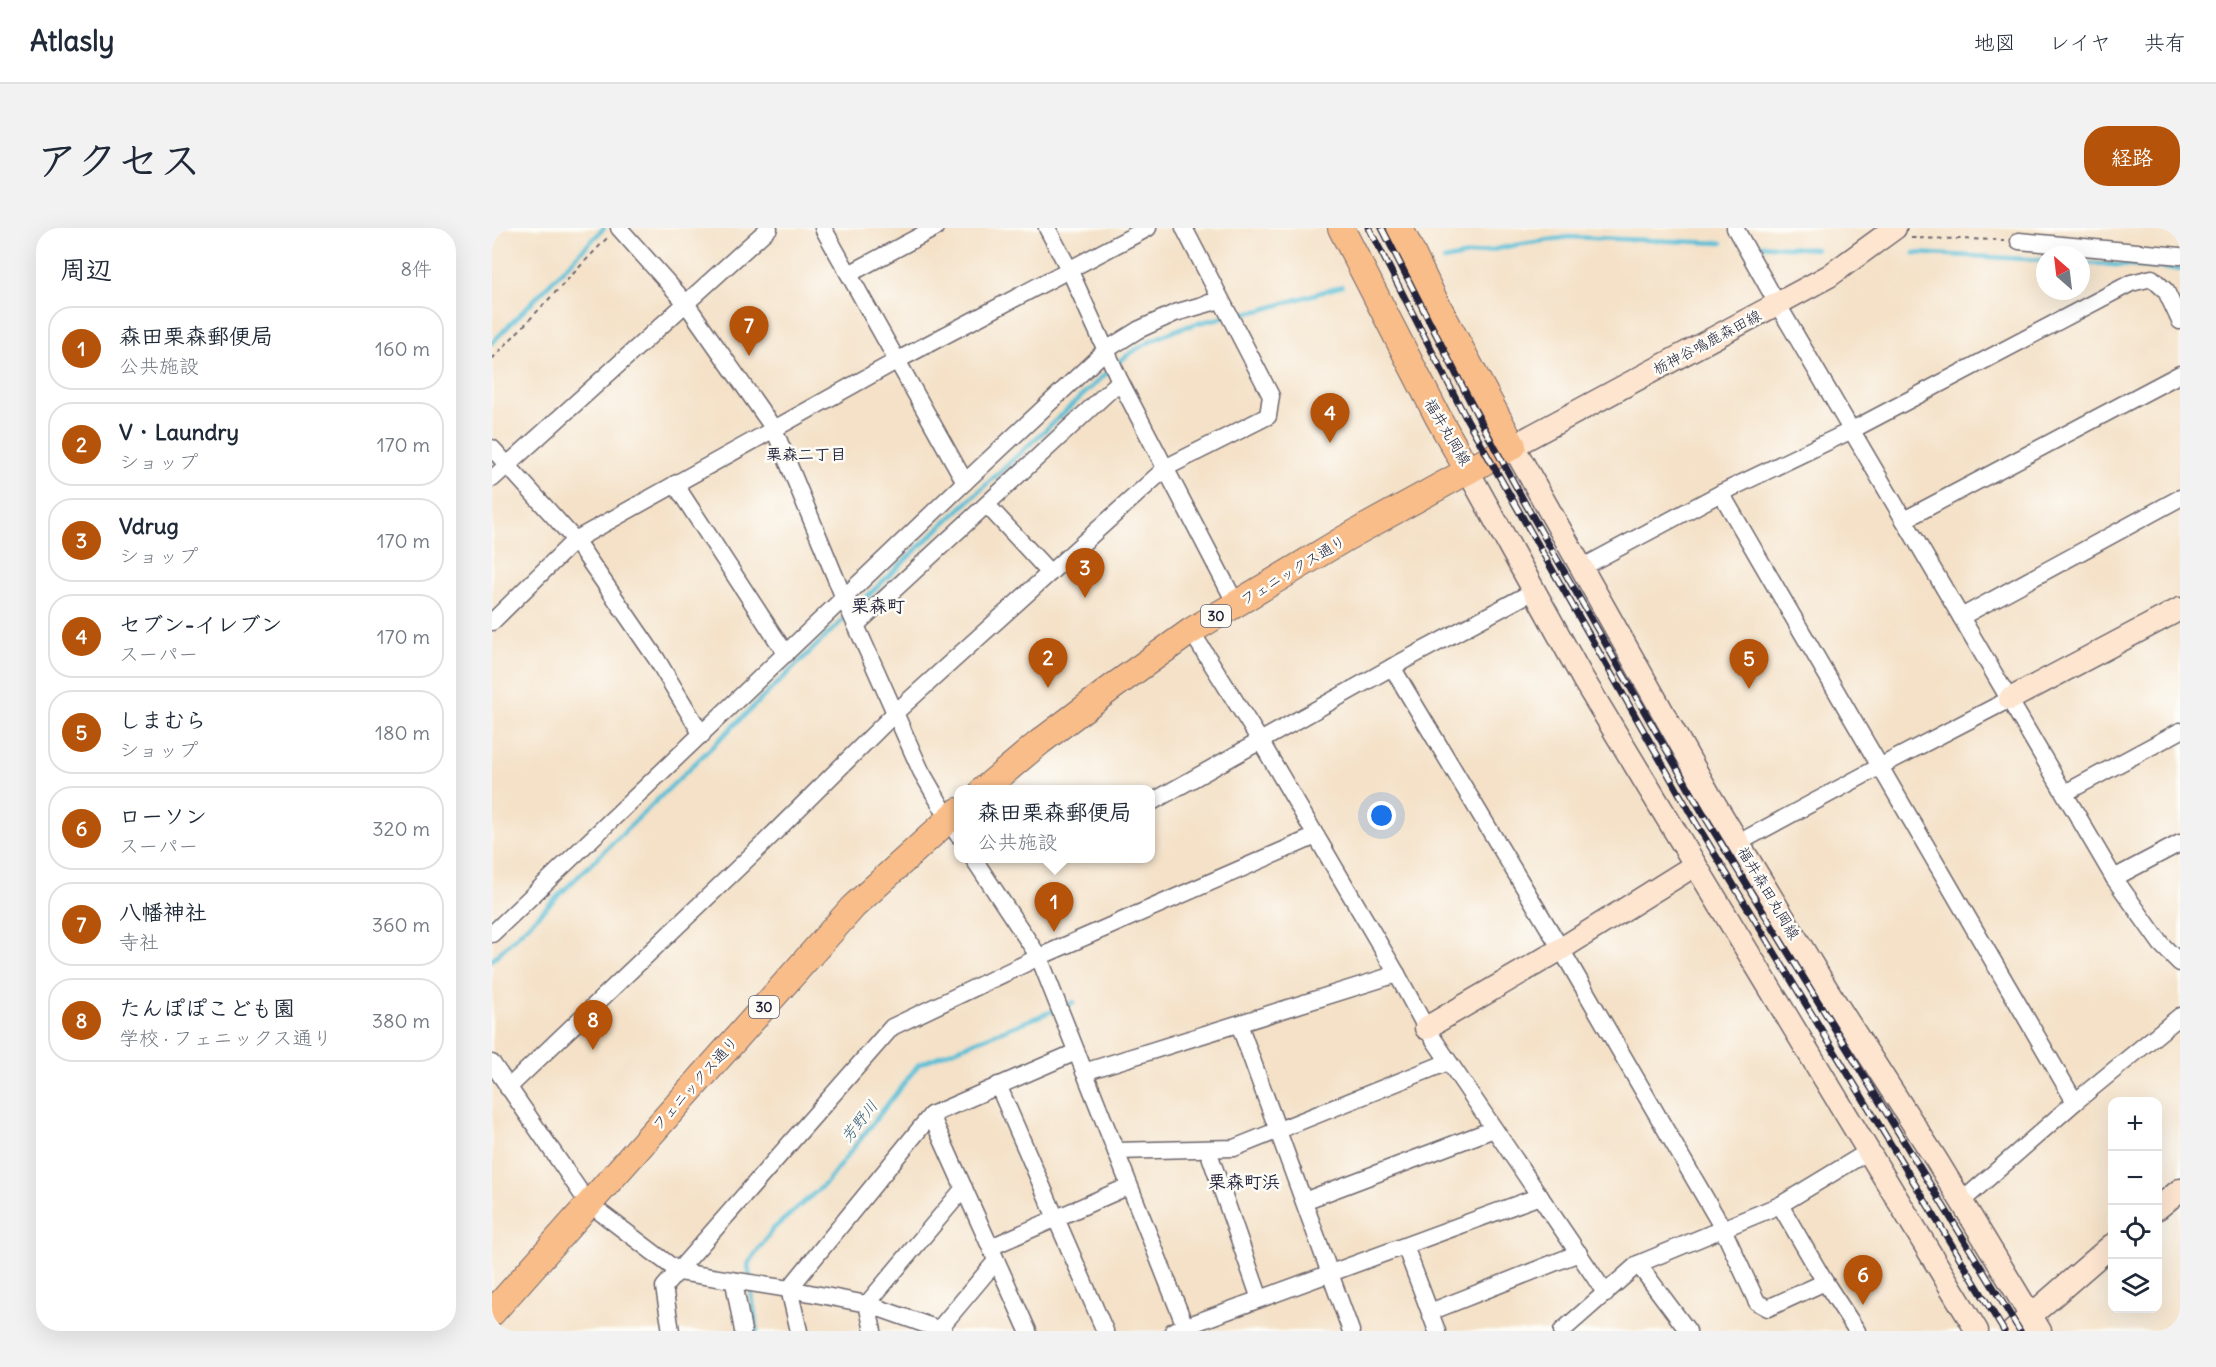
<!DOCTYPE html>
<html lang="ja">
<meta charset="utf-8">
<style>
body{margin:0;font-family:Delius,"Klee One",sans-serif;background:#f2f2f3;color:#1f2937}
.controls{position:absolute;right:18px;bottom:18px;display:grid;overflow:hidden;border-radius:12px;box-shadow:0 6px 24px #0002}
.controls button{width:54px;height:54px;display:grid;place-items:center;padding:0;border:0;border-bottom:2px solid #e0e1e3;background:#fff;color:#1f2937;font:30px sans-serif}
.compass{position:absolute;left:1544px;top:18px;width:54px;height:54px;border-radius:50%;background:#fff;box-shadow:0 6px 24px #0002;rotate:332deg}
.you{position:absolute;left:890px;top:588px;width:21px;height:21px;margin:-15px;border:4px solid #fff;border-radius:50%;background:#1a73e8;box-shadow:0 0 0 9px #1a73e833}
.badge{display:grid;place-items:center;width:39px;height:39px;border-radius:50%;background:#b45309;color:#fff;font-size:20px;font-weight:700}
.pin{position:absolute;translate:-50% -50px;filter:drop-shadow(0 2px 3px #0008)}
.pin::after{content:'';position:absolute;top:32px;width:21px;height:18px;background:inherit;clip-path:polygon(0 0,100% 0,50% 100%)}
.popup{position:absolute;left:462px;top:557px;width:201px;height:78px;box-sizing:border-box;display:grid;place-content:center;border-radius:12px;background:#fff;filter:drop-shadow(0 2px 4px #0005);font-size:20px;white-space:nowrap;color:#747a83}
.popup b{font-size:22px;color:#1f2937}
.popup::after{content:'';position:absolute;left:50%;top:100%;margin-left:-12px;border:12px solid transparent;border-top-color:#fff}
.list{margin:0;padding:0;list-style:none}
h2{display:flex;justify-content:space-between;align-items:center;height:78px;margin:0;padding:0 24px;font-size:26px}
h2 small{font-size:20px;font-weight:400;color:#747a83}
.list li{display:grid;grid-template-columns:39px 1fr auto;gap:18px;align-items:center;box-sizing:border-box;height:84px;margin:0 12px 12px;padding:0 12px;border:2px solid #e0e1e3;border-radius:24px}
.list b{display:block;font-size:22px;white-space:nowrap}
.list p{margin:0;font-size:20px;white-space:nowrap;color:#747a83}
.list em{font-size:20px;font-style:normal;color:#747a83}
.icon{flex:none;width:33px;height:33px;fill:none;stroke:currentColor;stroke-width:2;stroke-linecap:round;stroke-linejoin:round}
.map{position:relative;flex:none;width:1688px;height:1103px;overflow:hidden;border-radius:24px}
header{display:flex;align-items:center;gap:36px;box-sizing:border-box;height:84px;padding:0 30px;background:#fff;border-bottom:2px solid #e0e1e3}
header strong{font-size:28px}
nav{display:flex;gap:33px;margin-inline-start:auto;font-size:21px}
.intro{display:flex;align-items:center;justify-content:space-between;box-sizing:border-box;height:144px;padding:0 36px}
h1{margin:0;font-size:42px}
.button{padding:15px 27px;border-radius:24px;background:#b45309;color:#fff;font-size:21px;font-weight:700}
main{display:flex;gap:36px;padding:0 36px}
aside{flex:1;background:#fff;border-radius:24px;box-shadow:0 6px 24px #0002}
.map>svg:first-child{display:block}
</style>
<header>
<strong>Atlasly</strong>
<nav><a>地図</a><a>レイヤ</a><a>共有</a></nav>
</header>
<div class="intro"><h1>アクセス</h1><a class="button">経路</a></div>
<main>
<aside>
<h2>周辺<small>8件</small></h2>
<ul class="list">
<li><span class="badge">1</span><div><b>森田栗森郵便局</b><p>公共施設</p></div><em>160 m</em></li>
<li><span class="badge">2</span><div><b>V・Laundry</b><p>ショップ</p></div><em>170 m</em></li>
<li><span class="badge">3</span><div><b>Vdrug</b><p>ショップ</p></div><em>170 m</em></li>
<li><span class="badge">4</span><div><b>セブン-イレブン</b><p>スーパー</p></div><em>170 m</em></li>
<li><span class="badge">5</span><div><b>しまむら</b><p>ショップ</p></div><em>180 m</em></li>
<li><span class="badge">6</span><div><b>ローソン</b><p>スーパー</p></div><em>320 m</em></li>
<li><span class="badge">7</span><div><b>八幡神社</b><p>寺社</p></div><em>360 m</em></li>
<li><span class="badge">8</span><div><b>たんぽぽこども園</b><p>学校 · フェニックス通り</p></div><em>380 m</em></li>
</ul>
</aside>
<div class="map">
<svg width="1688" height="1103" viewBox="0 0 1688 1103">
<rect width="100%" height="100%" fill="#fdfcf7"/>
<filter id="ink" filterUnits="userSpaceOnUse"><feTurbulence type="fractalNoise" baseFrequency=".0167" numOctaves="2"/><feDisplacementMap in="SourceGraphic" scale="12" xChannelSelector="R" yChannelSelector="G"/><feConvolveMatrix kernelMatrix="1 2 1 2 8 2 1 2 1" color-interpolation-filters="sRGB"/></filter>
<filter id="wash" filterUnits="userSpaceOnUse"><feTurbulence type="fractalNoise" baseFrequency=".008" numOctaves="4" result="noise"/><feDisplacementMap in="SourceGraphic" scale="24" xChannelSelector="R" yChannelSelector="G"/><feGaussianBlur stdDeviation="1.35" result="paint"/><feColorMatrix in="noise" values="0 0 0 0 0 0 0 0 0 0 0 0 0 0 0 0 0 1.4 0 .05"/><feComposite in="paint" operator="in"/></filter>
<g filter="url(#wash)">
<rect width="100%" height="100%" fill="#f4e1c7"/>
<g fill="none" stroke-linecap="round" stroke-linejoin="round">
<g stroke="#59bed6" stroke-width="4.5">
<path d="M1267 17 1324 21"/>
<path d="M1422 25 1553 32"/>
<path d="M952 32 1024 17 1077 9 1230 15"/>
<path d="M1589 35 1688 41"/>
<path d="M743 87 770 82 850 58"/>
<path d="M0 115 112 0"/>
<path d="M625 135C657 109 694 96 734 89"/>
<path d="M362 381 429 317 619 141"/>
<path d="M0 732 356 387"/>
<path d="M571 779 582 774"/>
<path d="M258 1051 256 1036 281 1001 334 955 427 836 563 782"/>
<path d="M259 1060 265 1103"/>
</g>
</g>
</g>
<g filter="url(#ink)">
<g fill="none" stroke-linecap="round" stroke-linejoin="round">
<g stroke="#6c656c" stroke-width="19">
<g id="street">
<path d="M127 0 193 74 282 201 354 375 429 543 466 607"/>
<path d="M331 0 473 254"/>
<path d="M555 0 577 41 628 153 744 376"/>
<path d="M1243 0 1286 77 1622 650 1669 716 1688 735"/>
<path d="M1527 13 1688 28"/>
<path d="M357 46 443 0"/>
<path d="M0 220 83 312 164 430 210 507"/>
<path d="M0 251 277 0"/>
<path d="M183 256 294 426"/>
<path d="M1229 265 1583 874"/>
<path d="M495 277 558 345"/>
<path d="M1412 292 1688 146"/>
<path d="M1089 340 1229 265 1360 202 1639 55 1660 50 1674 63 1688 93"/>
<path d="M1469 389 1688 270"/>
<path d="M0 394 83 312 406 132 656 0"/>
<path d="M364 397 628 153"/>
<path d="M699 403 769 514 905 746 934 800 1114 1066"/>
<path d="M900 439 1069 721 1230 999 1265 1074 1276 1080 1333 1054"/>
<path d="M1573 565 1688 503"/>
<path d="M658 575 900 439 1042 363"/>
<path d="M1246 615 1387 539 1518 471"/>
<path d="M481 630 547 729 695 1103"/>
<path d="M1622 650 1688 615"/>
<path d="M0 706 473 254 614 122 646 102 683 85 728 72"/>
<path d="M747 796 859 1103"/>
<path d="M0 835 96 975 187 1044 297 1061 375 1076 452 1103"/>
<path d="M592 844 905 746"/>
<path d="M506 857 613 1103"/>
<path d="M16 860 268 619 404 484 675 239 776 188 779 168 692 0"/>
<path d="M439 887 536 1103"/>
<path d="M716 922 768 1071"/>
<path d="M624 923 742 920 956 834"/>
<path d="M812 973 1002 901"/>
<path d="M1469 974 1583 874 1688 788"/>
<path d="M1288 977 1333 1054 1365 1103"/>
<path d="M913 1018 945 1103"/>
<path d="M499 1019 637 958"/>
<path d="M1146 1036 1196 1103"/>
<path d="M242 1054 251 1103"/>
<path d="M297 1061 439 887 584 824"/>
<path d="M297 1061 307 1103"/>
<path d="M375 1076 472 960"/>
<path d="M375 1076 381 1103"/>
<path d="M938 1084 1087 1025"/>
<path d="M447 1101 504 1033"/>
<path d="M179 1103 172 1059 400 799 547 729 824 608"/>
<path d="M681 1103 1048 968"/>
<path d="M1070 1103 1146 1036 1288 977 1377 923"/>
</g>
</g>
<g stroke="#6c656c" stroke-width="25">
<g id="secondary">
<path d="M1403 0 1337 48 1021 218 1218 568 1336 763 1445 933 1548 1103"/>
<path d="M976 243 1091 451 1485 1103"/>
<path d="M1518 471 1688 381"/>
<path d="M934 800 1069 721 1203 637"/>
<path d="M1666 980 1688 962"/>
<path d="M1521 1103 1620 1017"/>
</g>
</g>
<g stroke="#6c656c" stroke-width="28">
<g id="primary">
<path d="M849 0 947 191 976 243"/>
<path d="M491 562 548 514 622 458 699 403 852 311 1021 218 943 73 908 0"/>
<path d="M0 1085 361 679 466 583"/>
</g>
</g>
<g stroke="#6c656c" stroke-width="2" stroke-dasharray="4.5 4.5" stroke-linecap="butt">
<path d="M1419 10 1512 12"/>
<path d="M0 131 116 9"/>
</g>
<use href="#street" stroke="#fff" stroke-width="16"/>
<use href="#secondary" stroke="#fde5d0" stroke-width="22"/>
<use href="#primary" stroke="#f9bd89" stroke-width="26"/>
<g stroke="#22223b" stroke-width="7">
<g id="rail">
<path d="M877 0 973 188 1204 595 1512 1103"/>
<path d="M890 0 983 183 1034 277 1213 589 1528 1103"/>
</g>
</g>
<use href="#rail" stroke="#fdfcf7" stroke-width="4.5" stroke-dasharray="14" stroke-linecap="butt"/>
</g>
</g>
<g text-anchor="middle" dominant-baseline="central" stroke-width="5" stroke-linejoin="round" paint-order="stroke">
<g fill="#fdfcf7" stroke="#646373" stroke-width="1.5">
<rect x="709" y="377" width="30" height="22" rx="4.5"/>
<rect x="257" y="768" width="30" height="22" rx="4.5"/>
</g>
<g font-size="14" font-weight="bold" fill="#22223b">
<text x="724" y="388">30</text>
<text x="272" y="779">30</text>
</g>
<g font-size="15" fill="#22223b" stroke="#fdfcf7">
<text transform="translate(1215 114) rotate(-28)">栃神谷鳴鹿森田線</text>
<text transform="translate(956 204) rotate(59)">福井丸岡線</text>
<text transform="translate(801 342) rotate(-31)">フェニックス通り</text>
<text transform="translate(1277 665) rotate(59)">福井森田丸岡線</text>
<text transform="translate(203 855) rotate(-48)">フェニックス通り</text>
</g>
<g font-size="16" font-weight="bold" fill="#22223b" stroke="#fdfcf7">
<text x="314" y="226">栗森二丁目</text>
</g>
<g font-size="16" font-style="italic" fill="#386079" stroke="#fdfcf7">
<text transform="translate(367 893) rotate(-52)">芳野川</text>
</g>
<g font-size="18" font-weight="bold" fill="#22223b" stroke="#fdfcf7">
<text x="386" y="377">栗森町</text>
<text x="752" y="953">栗森町浜</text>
</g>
</g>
</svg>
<div class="controls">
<button>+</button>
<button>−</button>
<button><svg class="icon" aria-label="locate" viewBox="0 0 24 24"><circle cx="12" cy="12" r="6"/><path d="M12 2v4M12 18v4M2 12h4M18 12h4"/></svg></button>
<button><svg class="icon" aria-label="layers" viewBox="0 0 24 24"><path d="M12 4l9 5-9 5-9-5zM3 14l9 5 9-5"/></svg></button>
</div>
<svg class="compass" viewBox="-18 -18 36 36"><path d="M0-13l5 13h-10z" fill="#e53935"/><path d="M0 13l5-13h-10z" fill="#747a83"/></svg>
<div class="you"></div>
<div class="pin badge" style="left:562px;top:704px">1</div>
<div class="popup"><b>森田栗森郵便局</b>公共施設</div>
<div class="pin badge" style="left:556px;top:460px">2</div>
<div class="pin badge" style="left:593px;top:370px">3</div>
<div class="pin badge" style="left:838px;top:215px">4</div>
<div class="pin badge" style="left:1257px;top:461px">5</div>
<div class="pin badge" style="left:1371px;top:1077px">6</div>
<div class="pin badge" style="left:257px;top:128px">7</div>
<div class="pin badge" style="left:101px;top:822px">8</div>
</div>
</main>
